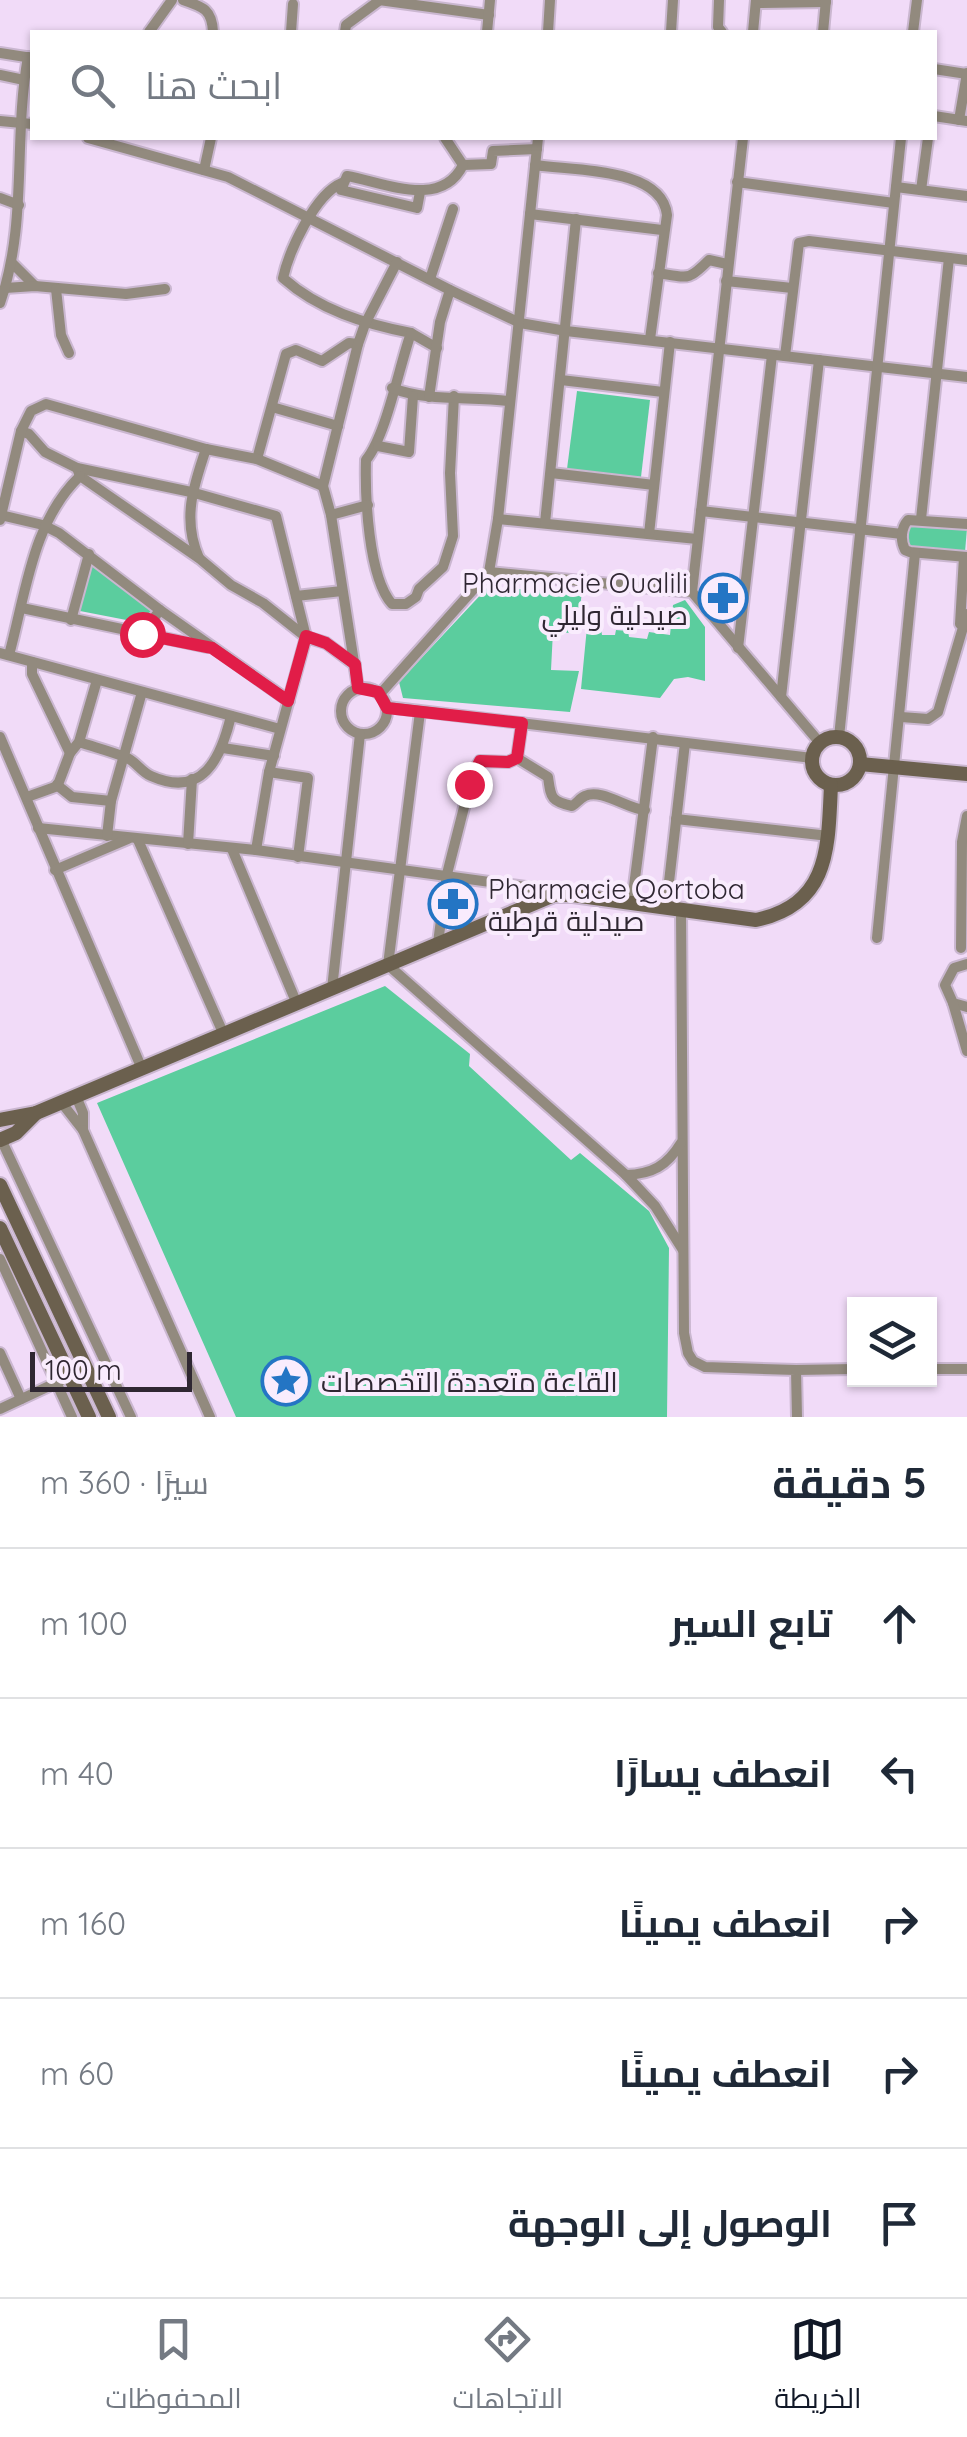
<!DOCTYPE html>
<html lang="ar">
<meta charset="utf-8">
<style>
body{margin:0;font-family:Quicksand,Cairo,sans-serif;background:#f6f6f7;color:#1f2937;direction:rtl}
.controls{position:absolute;right:30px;bottom:30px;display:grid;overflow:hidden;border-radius:0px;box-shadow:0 2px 8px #0004}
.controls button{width:90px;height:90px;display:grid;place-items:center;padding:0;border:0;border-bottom:2px solid #e0e1e3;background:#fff;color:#1f2937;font:50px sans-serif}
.scale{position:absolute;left:30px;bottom:25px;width:162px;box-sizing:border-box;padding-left:10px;border:5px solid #2f2732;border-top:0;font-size:28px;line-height:35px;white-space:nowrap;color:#2f2732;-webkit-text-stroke:8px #f9ecfd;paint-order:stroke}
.stop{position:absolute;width:30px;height:30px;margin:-22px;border:8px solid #e11d48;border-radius:50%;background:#fff}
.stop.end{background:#e11d48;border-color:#fff;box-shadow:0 2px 10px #0008}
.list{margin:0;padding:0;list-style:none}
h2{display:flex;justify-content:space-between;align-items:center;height:130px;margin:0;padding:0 40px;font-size:42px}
h2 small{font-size:32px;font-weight:400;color:#747a83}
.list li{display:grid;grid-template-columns:65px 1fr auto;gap:30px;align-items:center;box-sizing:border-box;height:150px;padding:0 40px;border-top:2px solid #e0e1e3}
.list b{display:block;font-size:38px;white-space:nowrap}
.list em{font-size:32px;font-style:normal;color:#747a83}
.icon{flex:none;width:55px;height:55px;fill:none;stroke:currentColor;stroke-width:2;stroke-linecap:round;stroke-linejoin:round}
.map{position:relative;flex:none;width:967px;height:1417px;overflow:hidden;direction:ltr}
.search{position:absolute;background:#fff;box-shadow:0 2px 8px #0004;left:30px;right:30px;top:30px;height:110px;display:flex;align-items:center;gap:25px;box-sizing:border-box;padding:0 35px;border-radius:0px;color:#747a83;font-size:38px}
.sheet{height:880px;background:#fff}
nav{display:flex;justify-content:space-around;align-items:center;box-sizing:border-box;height:140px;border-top:2px solid #e0e1e3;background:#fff;font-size:28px;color:#747a83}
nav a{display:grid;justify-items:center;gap:5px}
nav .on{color:#111827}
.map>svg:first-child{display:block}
</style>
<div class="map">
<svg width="967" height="1417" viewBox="0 0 967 1417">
<rect width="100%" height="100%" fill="#f1dbf8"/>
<g fill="#5bcd9e">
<path d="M577 391 650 400 641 477 567 469Z"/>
<path d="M910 522 967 528 965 552 907 547Z"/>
<path d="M91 561 155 611 147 624 80 611Z"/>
<path d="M487 588 582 591 577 634 553 631 551 670 579 671 570 712 403 698 399 682Z"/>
<path d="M685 600 705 627V681L688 677 674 679 660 698 581 689 587 627 601 629 602 635H615L616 630 628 631 629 637 647 639 649 632 670 635 673 605Z"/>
<path d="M385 986 470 1054 469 1066 571 1160 580 1153 649 1211 669 1248 667 1417H236L97 1103Z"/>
</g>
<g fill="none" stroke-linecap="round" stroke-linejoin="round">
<g stroke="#cab7d0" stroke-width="14">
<g id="street">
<path d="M183 0C204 7 212 10 213 32"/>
<path d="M379 0 489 15"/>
<path d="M719 0 718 27 722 32"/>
<path d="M756 3 826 2"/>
<path d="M149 32 172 0"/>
<path d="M291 32 293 4"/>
<path d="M345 32 346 25 380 0"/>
<path d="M487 32 490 0"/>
<path d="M548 32 550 0"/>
<path d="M671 32 673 0"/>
<path d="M753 32 756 0"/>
<path d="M823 32 826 0"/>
<path d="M913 32 917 0"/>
<path d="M0 53 32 58"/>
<path d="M934 69 967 74"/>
<path d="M0 75 24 80"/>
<path d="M934 116 967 121"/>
<path d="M959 120 967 73"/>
<path d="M0 121 32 124"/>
<path d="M88 138 228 177 450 290 520 323 566 331 967 377"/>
<path d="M463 165 491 164 493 151 537 149"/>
<path d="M535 165C573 171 662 167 667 215L650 339"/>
<path d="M204 170 211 138"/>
<path d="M737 182 894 203"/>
<path d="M342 183C315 194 289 251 283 278 319 310 365 324 411 333 399 367 386 436 366 460 365 495 368 577 392 604H406L416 597 419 589 443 567 453 536 450 473 454 396"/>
<path d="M896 187 967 196"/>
<path d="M921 190 928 138"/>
<path d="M420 192 417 208 341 190 347 176C383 182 441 210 463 165L445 138"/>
<path d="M0 198 19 205"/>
<path d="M530 214 662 230"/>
<path d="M12 263 35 286"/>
<path d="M658 273C689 278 688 281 709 260L727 264"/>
<path d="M430 279 453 209"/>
<path d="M726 281 792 288"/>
<path d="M5 288 35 286 126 294 165 289"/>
<path d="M56 289 61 335 69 353"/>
<path d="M0 303C28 223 13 140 28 57"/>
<path d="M411 333 437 348"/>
<path d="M785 356 799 243 809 241 967 260"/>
<path d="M561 380 663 392"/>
<path d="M392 388C428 402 470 396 508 401"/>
<path d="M429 397 440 322 450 290"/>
<path d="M272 407 338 426"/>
<path d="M21 431 29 434 45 452 77 468 191 492 276 516 306 637 269 772 256 850"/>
<path d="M378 446 409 452 413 396"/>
<path d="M257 459 286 354 296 350 322 361 349 343 358 344"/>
<path d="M77 468 80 476 200 559 231 585 263 603 306 637 326 643 355 665"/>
<path d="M551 473 654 485"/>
<path d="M701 511 902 534"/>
<path d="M1 515 43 525 59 533 160 610 289 701"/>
<path d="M331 515 368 505"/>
<path d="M498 519 697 539"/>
<path d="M921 519 949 258"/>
<path d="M0 520 21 431 31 411 46 404 206 449 257 459 323 486"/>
<path d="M545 523 576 219"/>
<path d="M967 524 908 520C901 528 900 540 905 550L910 552 967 557"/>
<path d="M649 534 670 342"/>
<path d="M199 558C182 520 193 487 206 449"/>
<path d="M489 572 692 592 820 743"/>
<path d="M692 592 743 138"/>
<path d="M296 596 342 591"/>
<path d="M22 608 207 647"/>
<path d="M71 620 89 554"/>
<path d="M960 624 964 557"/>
<path d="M142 634 160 610"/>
<path d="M738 648 772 355"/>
<path d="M0 653 280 729"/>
<path d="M9 655C26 593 32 522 80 476"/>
<path d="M32 662V674L70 753"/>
<circle cx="364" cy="711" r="23"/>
<path d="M358 688 331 515 323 486 358 344 365 324 397 262"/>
<path d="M380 694 489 572 498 519 538 138"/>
<path d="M781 697 819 360"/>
<path d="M387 707 812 758"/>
<path d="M420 712 388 965 626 1175 655 1206 683 1250"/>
<path d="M901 717 928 719 938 712 967 614"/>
<path d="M0 737 142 1069"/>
<path d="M839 737 901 138"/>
<path d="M79 742C94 747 110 751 125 757 136 761 140 771 151 776 203 799 221 758 231 716"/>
<path d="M223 748 274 756"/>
<path d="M517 758 548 777C551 797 550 801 572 806 577 803 580 798 585 796 601 788 628 809 645 810"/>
<path d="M269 772 308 778 298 857"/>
<path d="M57 785 72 797 111 801"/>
<path d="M27 797 55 787 59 782 70 753 79 742 97 680"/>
<path d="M676 819 829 836"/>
<path d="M38 828 256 850 563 892"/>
<path d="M107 836 111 801 142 692"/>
<path d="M138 840 224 1035"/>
<path d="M188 844 192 779"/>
<path d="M232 849 297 1004"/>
<path d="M55 870 128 839"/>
<path d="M632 902 653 737"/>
<path d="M666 908 685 743"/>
<path d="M681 910 684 1333 688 1353 693 1361 705 1367 796 1370 797 1417"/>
<path d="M877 938 915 553"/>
<path d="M438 943 447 874 473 772 480 761 508 762 517 758 522 723"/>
<path d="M961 948 962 842 967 816"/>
<path d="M967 964 954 968 945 985 953 1003 967 1007"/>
<path d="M332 989 360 734"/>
<path d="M953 1003 967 1051"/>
<path d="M61 1102 83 1130V1113L76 1096"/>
<path d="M83 1130 210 1417"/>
<path d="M0 1137 131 1417"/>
<path d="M626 1175C652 1174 667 1166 681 1143"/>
<path d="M0 1259 72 1417"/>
<path d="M0 1353 21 1399"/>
<path d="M930 1369H967"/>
<path d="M796 1370 854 1369"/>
<path d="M0 1409 60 1381"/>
</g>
</g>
<g stroke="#cab7d0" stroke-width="18">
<g id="secondary">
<circle cx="836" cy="761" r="24"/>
<path d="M860 764 967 774"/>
<path d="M0 1120 36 1113 554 895H573L756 920C830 904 828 848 831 785"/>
<path d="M0 1140 16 1133 36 1113"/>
<path d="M0 1185 109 1417"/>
<path d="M0 1228 89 1417"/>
</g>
</g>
<use href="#street" stroke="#928a7e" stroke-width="10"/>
<use href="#secondary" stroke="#6b604e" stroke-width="14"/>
</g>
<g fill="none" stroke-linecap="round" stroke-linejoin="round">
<path stroke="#e11d48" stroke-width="12" d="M142 634 212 648 288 701 306 636 326 643 355 664 358 688 378 692 387 708 522 723 517 758 508 762 480 761 469 784"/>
</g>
<defs>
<g id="pharmacy-ring" transform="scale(2.5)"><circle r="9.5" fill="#f9ecfd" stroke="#2475c4" stroke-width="1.5"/><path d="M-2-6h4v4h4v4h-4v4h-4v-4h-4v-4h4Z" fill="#2475c4"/></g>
<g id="sight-ring" transform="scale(2.5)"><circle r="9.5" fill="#f9ecfd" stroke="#2475c4" stroke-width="1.5"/><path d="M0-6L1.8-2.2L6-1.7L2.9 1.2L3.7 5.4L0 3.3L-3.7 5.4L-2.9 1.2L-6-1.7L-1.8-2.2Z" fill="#2475c4"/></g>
</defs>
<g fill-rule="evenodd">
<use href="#pharmacy-ring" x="723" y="598"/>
<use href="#pharmacy-ring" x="453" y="904"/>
<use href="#sight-ring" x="286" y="1381"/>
</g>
<g text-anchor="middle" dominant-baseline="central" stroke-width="8" stroke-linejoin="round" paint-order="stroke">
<g font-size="28" fill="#2f2732" stroke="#f9ecfd" text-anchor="start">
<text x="688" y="582" text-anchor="end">Pharmacie Oualili<tspan x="688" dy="32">صيدلية وليلي</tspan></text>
<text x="488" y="888">Pharmacie Qortoba<tspan x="488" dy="32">صيدلية قرطبة</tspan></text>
<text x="321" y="1381">القاعة متعددة التخصصات</text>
</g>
</g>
</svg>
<div class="controls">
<button><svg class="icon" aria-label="layers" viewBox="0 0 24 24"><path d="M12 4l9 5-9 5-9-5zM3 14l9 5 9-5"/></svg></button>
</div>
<div class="scale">100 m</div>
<div class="stop" style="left:142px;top:634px"></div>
<div class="stop end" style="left:469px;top:784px"></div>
<div class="search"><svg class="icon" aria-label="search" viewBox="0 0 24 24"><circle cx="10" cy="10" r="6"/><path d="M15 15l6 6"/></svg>ابحث هنا</div>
</div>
<section class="sheet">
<h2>5 دقيقة<small>سيرًا · 360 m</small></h2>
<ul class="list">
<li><svg class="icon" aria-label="ahead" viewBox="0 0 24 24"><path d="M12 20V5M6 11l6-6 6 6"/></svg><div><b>تابع السير</b></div><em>100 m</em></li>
<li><svg class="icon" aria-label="left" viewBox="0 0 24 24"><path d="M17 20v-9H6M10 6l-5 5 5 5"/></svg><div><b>انعطف يسارًا</b></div><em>40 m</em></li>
<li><svg class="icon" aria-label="right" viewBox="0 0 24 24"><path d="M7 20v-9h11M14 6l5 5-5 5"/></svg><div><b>انعطف يمينًا</b></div><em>160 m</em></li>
<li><svg class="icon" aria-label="right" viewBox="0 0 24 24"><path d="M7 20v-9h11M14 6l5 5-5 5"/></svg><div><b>انعطف يمينًا</b></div><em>60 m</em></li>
<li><svg class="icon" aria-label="arrive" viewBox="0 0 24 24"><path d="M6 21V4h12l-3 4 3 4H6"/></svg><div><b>الوصول إلى الوجهة</b></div></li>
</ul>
</section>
<nav>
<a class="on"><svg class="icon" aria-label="map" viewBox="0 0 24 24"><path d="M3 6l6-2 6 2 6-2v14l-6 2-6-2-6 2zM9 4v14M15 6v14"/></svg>الخريطة</a>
<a><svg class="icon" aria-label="directions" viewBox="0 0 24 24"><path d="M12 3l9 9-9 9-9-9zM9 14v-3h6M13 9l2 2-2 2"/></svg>الاتجاهات</a>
<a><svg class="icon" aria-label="saved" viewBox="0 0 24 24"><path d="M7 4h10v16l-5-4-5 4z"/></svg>المحفوظات</a>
</nav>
